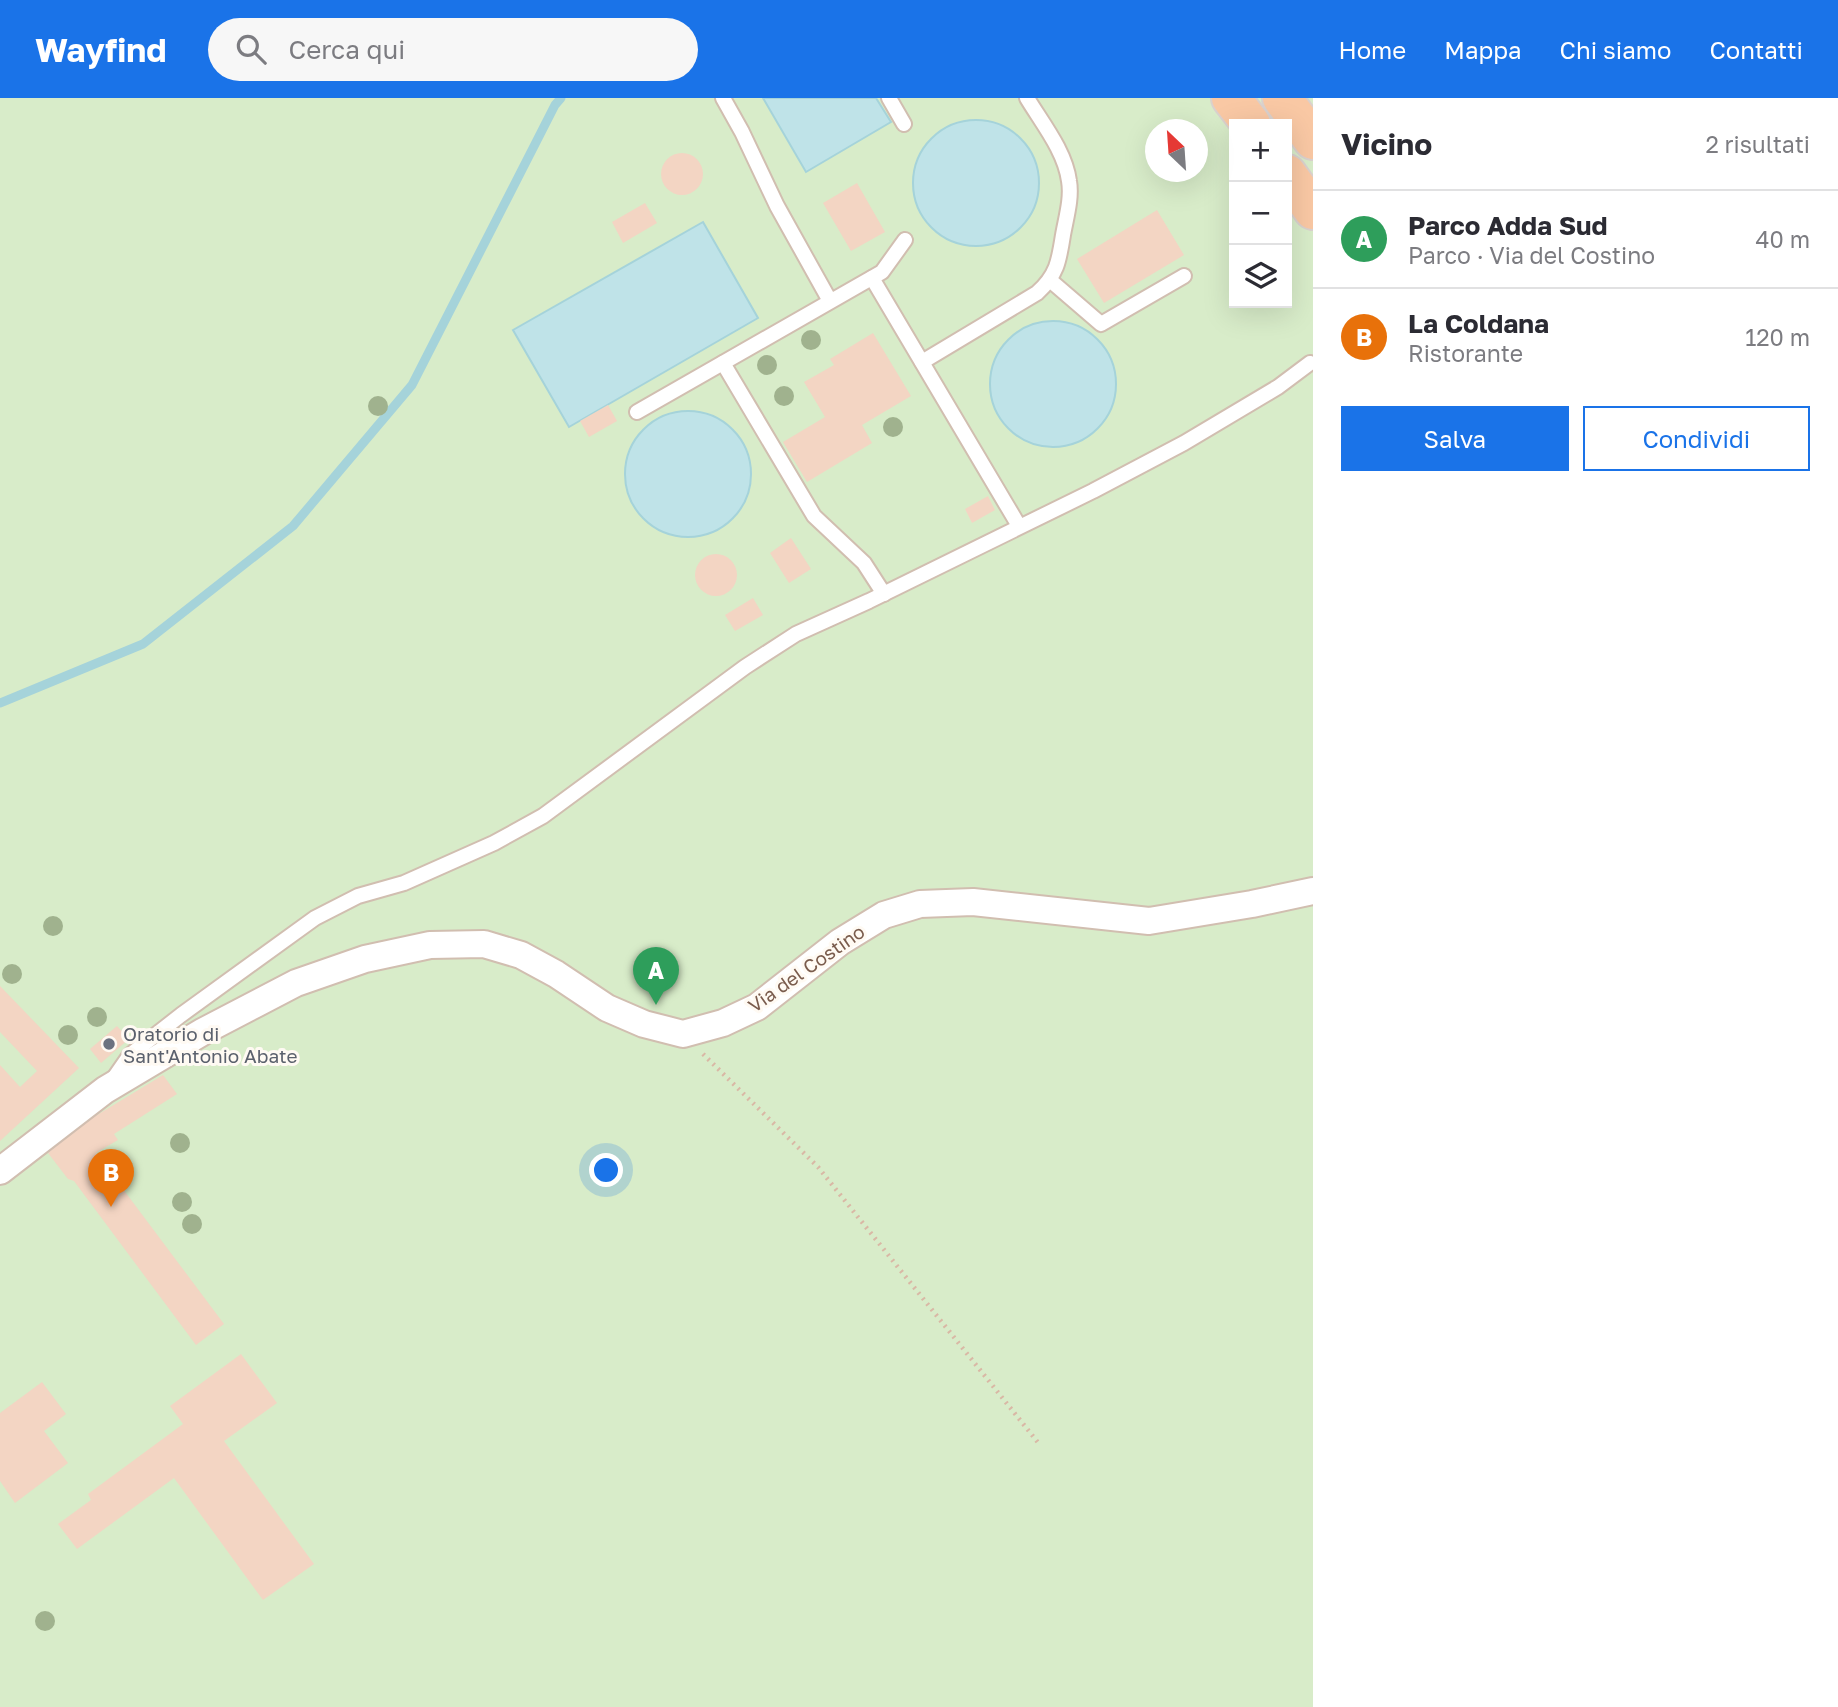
<!DOCTYPE html>
<html lang="it">
<meta charset="utf-8">
<style>
body{margin:0;font-family:"Golos Text",sans-serif;background:#f7f7f7;color:#2b2b33}
.controls{position:absolute;right:21px;top:21px;display:grid;overflow:hidden;border-radius:0px;box-shadow:0 7px 28px #0002}
.controls button{width:63px;height:63px;display:grid;place-items:center;padding:0;border:0;border-bottom:2px solid #e1e1e2;background:#fff;color:#2b2b33;font:35px sans-serif}
.compass{position:absolute;left:1145px;top:21px;width:63px;height:63px;border-radius:50%;background:#fff;box-shadow:0 7px 28px #0002;rotate:335deg}
.you{position:absolute;left:607px;top:1073px;width:24px;height:24px;margin:-18px;border:5px solid #fff;border-radius:50%;background:#1a73e8;box-shadow:0 0 0 10px #1a73e833}
.badge{display:grid;place-items:center;width:46px;height:46px;border-radius:50%;background:#1a73e8;color:#fff;font-size:23px;font-weight:700}
.pin{position:absolute;translate:-50% -58px;filter:drop-shadow(0 2px 4px #0008)}
.pin::after{content:'';position:absolute;top:37px;width:24px;height:21px;background:inherit;clip-path:polygon(0 0,100% 0,50% 100%)}
.list{margin:0;padding:0;list-style:none}
h2{display:flex;justify-content:space-between;align-items:center;height:91px;margin:0;padding:0 28px;font-size:30px}
h2 small{font-size:23px;font-weight:400;color:#7c7c81}
.list li{display:grid;grid-template-columns:46px 1fr auto;gap:21px;align-items:center;box-sizing:border-box;height:98px;padding:0 28px;border-top:2px solid #e1e1e2}
.list b{display:block;font-size:26px;white-space:nowrap}
.list p{margin:0;font-size:23px;white-space:nowrap;color:#7c7c81}
.list em{font-size:23px;font-style:normal;color:#7c7c81}
.actions{display:flex;gap:14px;padding:21px 28px}
.actions a{flex:1;padding:16px 0;border:2px solid #1a73e8;border-radius:0px;text-align:center;font-size:24px;color:#1a73e8}
.actions .main{background:#1a73e8;color:#fff}
.icon{flex:none;width:38px;height:38px;fill:none;stroke:currentColor;stroke-width:2;stroke-linecap:round;stroke-linejoin:round}
.map{position:relative;flex:none;width:1313px;height:1609px;overflow:hidden}
header{display:flex;align-items:center;gap:42px;box-sizing:border-box;height:98px;padding:0 35px;background:#1a73e8;color:#fff}
header strong{font-size:33px}
nav{display:flex;gap:38px;margin-inline-start:auto;font-size:24px}
.search{width:490px;height:63px;background:#f7f7f7;display:flex;align-items:center;gap:18px;box-sizing:border-box;padding:0 24px;border-radius:38px;color:#7c7c81;font-size:26px}
main{display:flex}
aside{flex:1;background:#fff}
.map>svg:first-child{display:block}
</style>
<header>
<strong>Wayfind</strong>
<div class="search"><svg class="icon" aria-label="search" viewBox="0 0 24 24"><circle cx="10" cy="10" r="6"/><path d="M15 15l6 6"/></svg>Cerca qui</div>
<nav><a>Home</a><a>Mappa</a><a>Chi siamo</a><a>Contatti</a></nav>
</header>
<main>
<div class="map">
<svg width="1313" height="1609" viewBox="0 0 1313 1609">
<rect width="100%" height="100%" fill="#fdf6ec"/>
<path fill="#d8ecc9" fill-rule="evenodd" d="M0 0H1313V1609H0ZM1234 26H1287V205H1234ZM1156 32H1198V74H1156Z"/>
<g fill="#bfe3e8" stroke="#a5d3da" stroke-width="2">
<path d="M763 0H876L891 24 806 74Z"/>
<circle cx="976" cy="85" r="63"/>
<path d="M703 124 758 220 569 329 513 232Z"/>
<circle cx="1053" cy="286" r="63"/>
<circle cx="688" cy="376" r="63"/>
</g>
<g fill="none" stroke-linecap="round" stroke-linejoin="round">
<path stroke="#a5d3da" stroke-width="9" d="M0 605 143 546 293 428 412 287 555 7 561 0"/>
</g>
<g fill="#f3d5c3">
<circle cx="682" cy="76" r="21"/>
<path d="M857 85 885 134 851 153 823 105Z"/>
<path d="M645 105 657 125 623 145 612 124Z"/>
<path d="M1157 112 1184 157 1104 205 1077 161Z"/>
<path d="M873 235 911 298 862 327 872 345 807 384 783 344 825 319 804 284 834 267 830 261Z"/>
<path d="M608 307 617 323 589 339 580 323Z"/>
<path d="M988 398 995 412 972 425 965 411Z"/>
<path d="M791 440 811 471 789 485 770 455Z"/>
<circle cx="716" cy="477" r="21"/>
<path d="M753 500 763 517 735 533 725 517Z"/>
<path d="M0 888 79 970 0 1043V967L20 989 37 973 0 934Z"/>
<path d="M117 928 129 941 101 965 90 951Z"/>
<path d="M163 977 177 996 114 1036 118 1042 96 1055 224 1226 196 1247 74 1083 68 1081 48 1055 79 1028Z"/>
<path d="M241 1256 277 1305 224 1343 314 1466 263 1502 174 1380 77 1451 58 1426 91 1402 88 1396 183 1326 170 1308Z"/>
<path d="M42 1284 66 1316 44 1333 68 1365 15 1405 0 1383V1315Z"/>
</g>
<g fill="none" stroke-linecap="round" stroke-linejoin="round">
<g stroke="#d1beb0" stroke-width="18">
<g id="service">
<path d="M723 0 742 34 777 108 830 203"/>
<path d="M889 0 904 26"/>
<path d="M872 180 1019 428"/>
<path d="M1051 183 1101 226 1184 178"/>
<path d="M922 264 1037 195C1057 177 1059 163 1063 137 1066 120 1072 100 1069 83 1065 53 1042 25 1027 0"/>
<path d="M723 265 814 418 864 465 884 496"/>
<path d="M637 314 882 174 905 142"/>
<path d="M114 980 130 957 181 917 315 820 358 798 404 785 494 745 543 718 745 569 796 536 869 503 1093 393 1184 345 1278 289 1310 265"/>
</g>
</g>
<g stroke="#d1beb0" stroke-width="30">
<path id="minor" d="M0 1073 105 992 204 933 296 885 365 861 430 847 484 846 521 857 556 876 607 910 644 926 683 936 723 925 757 909 840 844 884 817 920 806 973 804 1149 823 1252 806 1313 793"/>
</g>
<g stroke="#dad1cd" stroke-width="42">
<g id="trunk">
<path d="M1231 0 1251 26"/>
<path d="M1282 0 1313 42"/>
<path d="M1287 76 1313 112"/>
</g>
</g>
<path stroke="#d9b8a5" stroke-width="4.5" stroke-dasharray="2 5" stroke-linecap="butt" d="M703 956 818 1069 1040 1347"/>
<use href="#service" stroke="#fff" stroke-width="14"/>
<use href="#minor" stroke="#fff" stroke-width="26"/>
<use href="#trunk" stroke="#f9c8a4" stroke-width="38"/>
</g>
<g fill="#a0b28e">
<circle cx="811" cy="242" r="10"/>
<circle cx="767" cy="267" r="10"/>
<circle cx="784" cy="298" r="10"/>
<circle cx="378" cy="308" r="10"/>
<circle cx="893" cy="329" r="10"/>
<circle cx="53" cy="828" r="10"/>
<circle cx="12" cy="876" r="10"/>
<circle cx="97" cy="919" r="10"/>
<circle cx="68" cy="937" r="10"/>
<circle cx="180" cy="1045" r="10"/>
<circle cx="182" cy="1104" r="10"/>
<circle cx="192" cy="1126" r="10"/>
<circle cx="45" cy="1523" r="10"/>
</g>
<circle fill="#6b7280" stroke="#fffaf3" stroke-width="2.5" cx="109" cy="946" r="7"/>
<g text-anchor="middle" dominant-baseline="central" stroke-width="6" stroke-linejoin="round" paint-order="stroke">
<g font-size="19" fill="#7a5c4d" stroke="#fffaf3">
<text transform="translate(806 870) rotate(-35)">Via del Costino</text>
</g>
<g font-size="19" fill="#5b616d" stroke="#fffaf3" text-anchor="start">
<text x="123" y="935">Oratorio di<tspan x="123" dy="22">Sant'Antonio Abate</tspan></text>
</g>
</g>
</svg>
<div class="controls">
<button>+</button>
<button>−</button>
<button><svg class="icon" aria-label="layers" viewBox="0 0 24 24"><path d="M12 4l9 5-9 5-9-5zM3 14l9 5 9-5"/></svg></button>
</div>
<svg class="compass" viewBox="-18 -18 36 36"><path d="M0-13l5 13h-10z" fill="#e53935"/><path d="M0 13l5-13h-10z" fill="#7c7c81"/></svg>
<div class="you"></div>
<div class="pin badge" style="left:656px;top:907px;background:#2e9e5b">A</div>
<div class="pin badge" style="left:111px;top:1109px;background:#e8710a">B</div>
</div>
<aside>
<h2>Vicino<small>2 risultati</small></h2>
<ul class="list">
<li><span class="badge" style="background:#2e9e5b">A</span><div><b>Parco Adda Sud</b><p>Parco · Via del Costino</p></div><em>40 m</em></li>
<li><span class="badge" style="background:#e8710a">B</span><div><b>La Coldana</b><p>Ristorante</p></div><em>120 m</em></li>
</ul>
<div class="actions"><a class="main">Salva</a><a>Condividi</a></div>
</aside>
</main>
